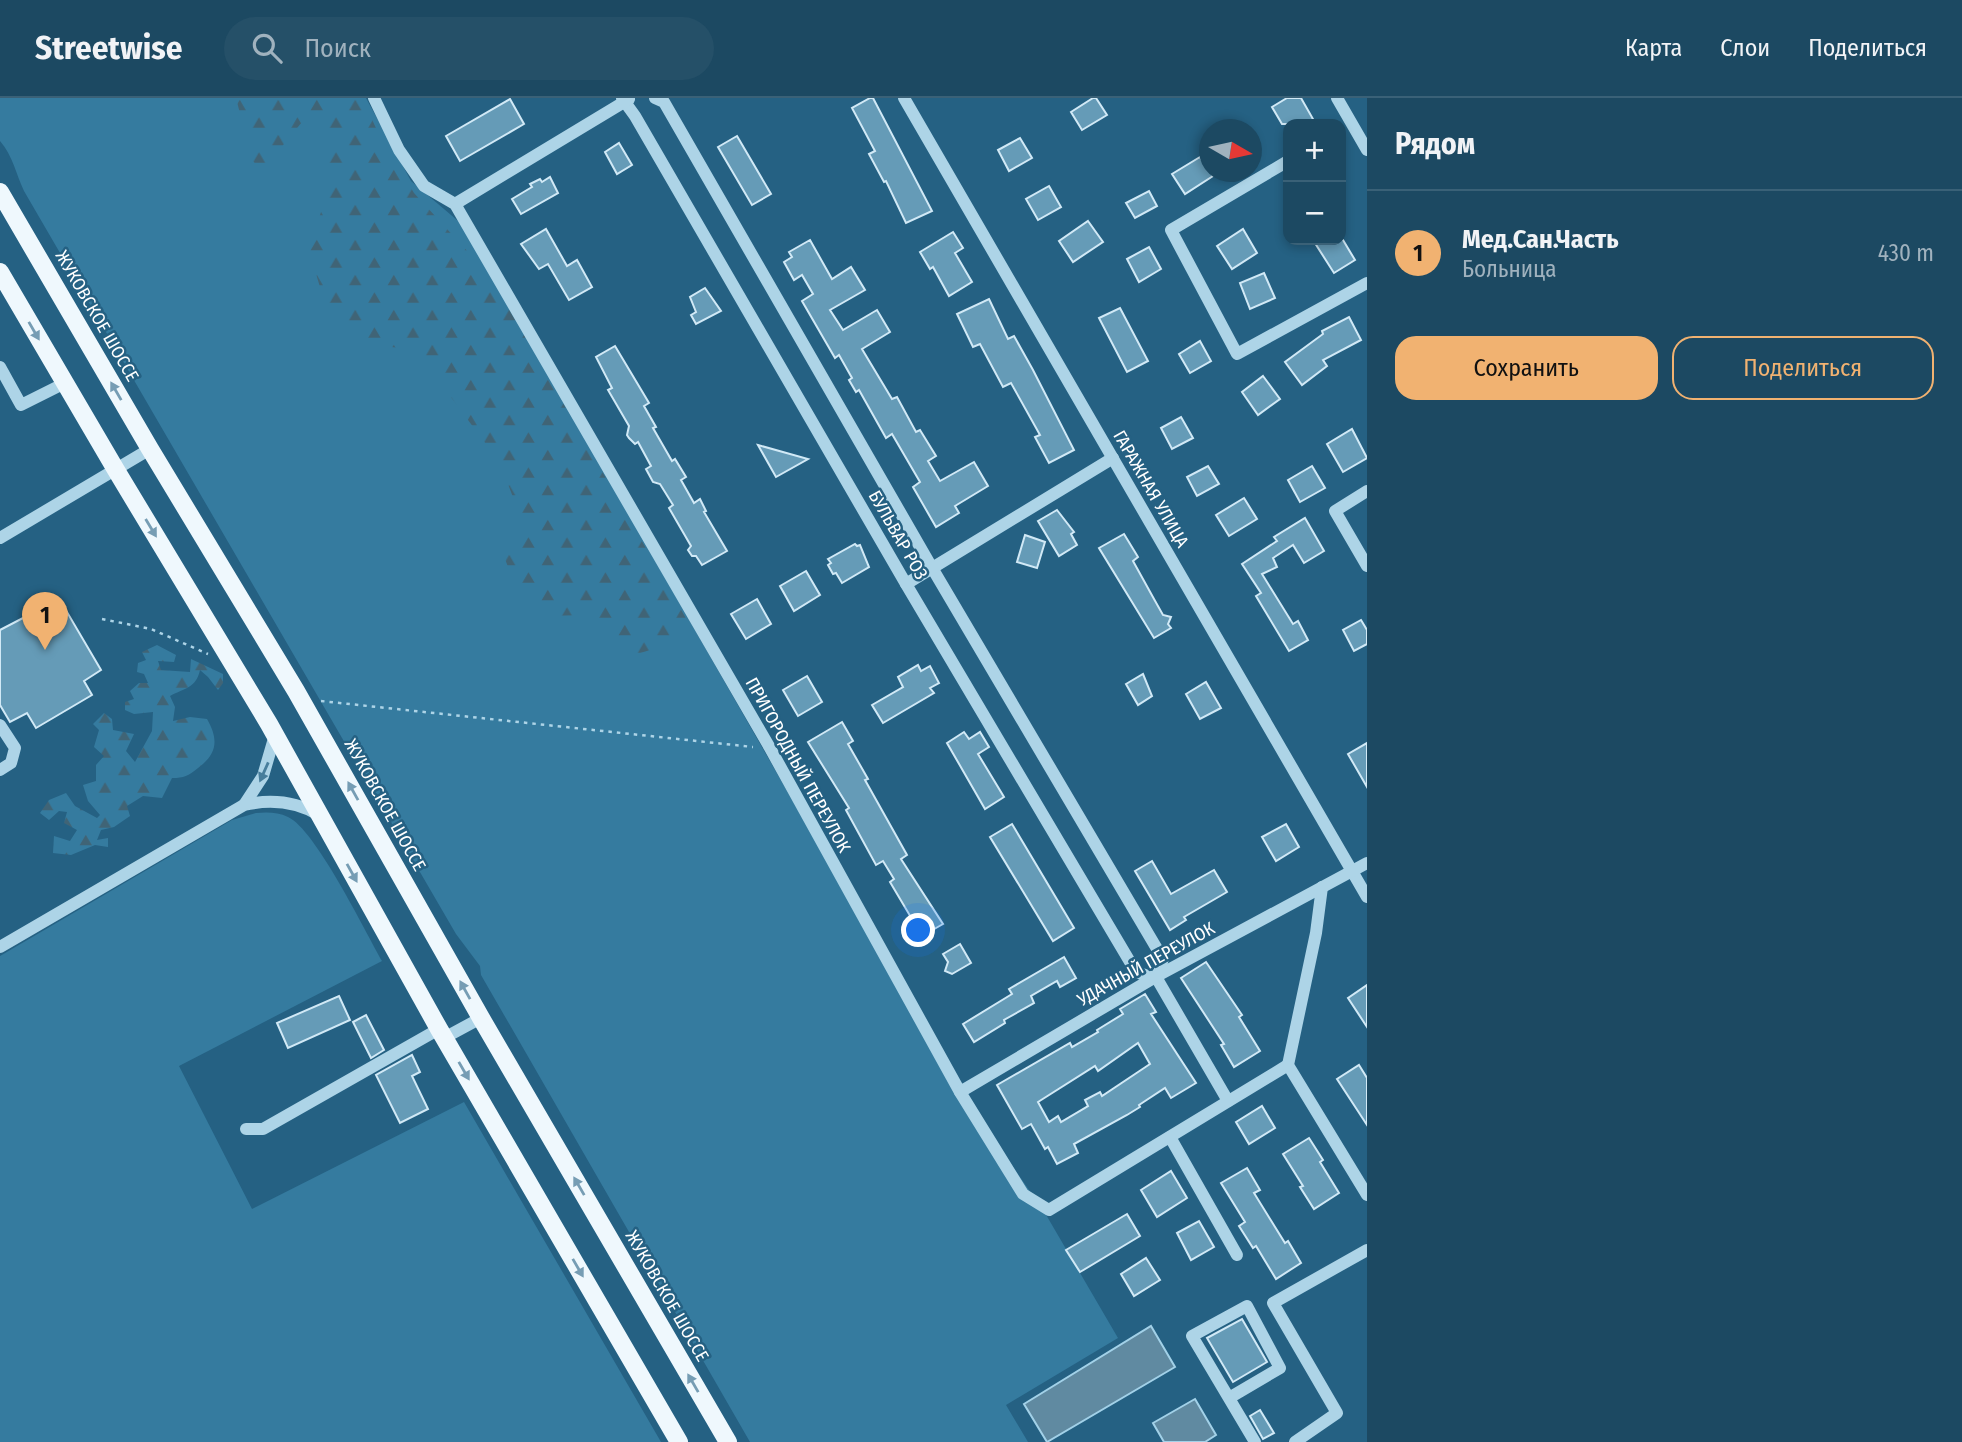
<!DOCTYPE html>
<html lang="ru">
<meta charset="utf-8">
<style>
body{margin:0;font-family:"Fira Sans Condensed",sans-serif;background:#255068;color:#f1f3f6}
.controls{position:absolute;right:21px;top:21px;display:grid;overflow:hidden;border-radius:14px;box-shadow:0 4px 10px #0003}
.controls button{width:63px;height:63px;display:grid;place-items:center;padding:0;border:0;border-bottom:2px solid #3a6177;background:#1c4962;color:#f1f3f6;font:35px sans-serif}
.compass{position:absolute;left:1199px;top:21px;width:63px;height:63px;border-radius:50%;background:#1c4962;box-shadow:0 4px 10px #0003;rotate:99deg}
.you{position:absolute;left:919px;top:833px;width:24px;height:24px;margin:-18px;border:5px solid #fff;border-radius:50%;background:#1a73e8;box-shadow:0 0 0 10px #1a73e833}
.badge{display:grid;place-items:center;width:46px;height:46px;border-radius:50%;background:#f1b271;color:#111;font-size:23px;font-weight:700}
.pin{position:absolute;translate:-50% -58px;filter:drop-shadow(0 2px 4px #0008)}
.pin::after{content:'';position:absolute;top:37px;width:24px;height:21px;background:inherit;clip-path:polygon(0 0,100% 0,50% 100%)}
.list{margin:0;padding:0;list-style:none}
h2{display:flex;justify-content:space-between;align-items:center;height:91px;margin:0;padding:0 28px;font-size:30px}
h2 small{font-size:23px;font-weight:400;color:#a0b2be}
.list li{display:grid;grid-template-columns:46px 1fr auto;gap:21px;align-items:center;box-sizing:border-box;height:126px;padding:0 28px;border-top:2px solid #3a6177}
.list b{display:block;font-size:26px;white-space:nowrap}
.list p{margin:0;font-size:23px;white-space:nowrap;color:#a0b2be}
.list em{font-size:23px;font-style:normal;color:#a0b2be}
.actions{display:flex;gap:14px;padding:21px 28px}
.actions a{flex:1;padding:16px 0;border:2px solid #f1b271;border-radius:21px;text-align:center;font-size:24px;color:#f1b271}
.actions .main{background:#f1b271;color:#111}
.icon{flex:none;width:38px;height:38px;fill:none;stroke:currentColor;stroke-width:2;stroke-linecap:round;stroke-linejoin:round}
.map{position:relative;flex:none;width:1367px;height:1344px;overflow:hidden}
header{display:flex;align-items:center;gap:42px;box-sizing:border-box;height:98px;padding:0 35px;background:#1c4962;border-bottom:2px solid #3a6177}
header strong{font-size:33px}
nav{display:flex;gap:38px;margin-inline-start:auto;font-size:24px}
.search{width:490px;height:63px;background:#255068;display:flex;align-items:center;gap:18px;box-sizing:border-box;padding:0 24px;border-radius:38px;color:#a0b2be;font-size:26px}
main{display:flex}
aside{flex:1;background:#1c4962}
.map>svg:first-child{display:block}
</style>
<header>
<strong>Streetwise</strong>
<div class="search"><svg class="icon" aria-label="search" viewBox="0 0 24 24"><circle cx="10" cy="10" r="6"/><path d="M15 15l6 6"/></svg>Поиск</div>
<nav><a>Карта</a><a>Слои</a><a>Поделиться</a></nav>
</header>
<main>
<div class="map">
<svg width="1367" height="1344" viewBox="0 0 1367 1344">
<defs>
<pattern id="forest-firs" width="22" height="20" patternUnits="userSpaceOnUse" patternTransform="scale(1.75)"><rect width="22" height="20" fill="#357b9f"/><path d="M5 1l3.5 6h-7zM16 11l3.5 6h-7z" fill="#406476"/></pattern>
</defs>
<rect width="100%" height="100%" fill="#256183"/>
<g fill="#357b9f">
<path d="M0 0H366L411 83 464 128 950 978 1045 1115 1118 1240 1006 1307 1028 1344H750L481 877 480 868 456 836 24 93C16 76 13 58 0 43Z"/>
<path d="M256 715C267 714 278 714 288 719 315 731 365 833 382 863L179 968 252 1111 464 1004 661 1344H0V858L232 722Z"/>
</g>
<g fill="url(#forest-firs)">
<path d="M236 0H362L382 43 414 95 491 179 696 538 637 556 601 531 585 517 545 518 510 474 500 448 525 431 500 365 439 283 400 250 347 244 325 206 309 152 327 95 323 37 302 24 262 73 252 62Z"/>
<path d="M157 547 176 557 174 564 158 563 161 572 190 574 191 561 223 576V585L218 592 208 579 200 572C196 590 185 590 170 598L175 609 173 623 190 619 207 621C219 642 217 656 198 670 188 678 184 680 172 680L162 700 143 698 127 708 130 718 114 729 101 732 97 742 108 740V749L95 747 71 757 53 755 54 738 70 743 77 732 64 725 67 714 59 713 49 722 40 715 49 702 66 695 75 708 97 720 100 717 88 703 83 687 96 683V667L104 658 94 649 99 632 93 626 104 615 112 621 113 632 134 636 126 653 135 664 152 633 153 614 134 616 125 612V604L134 601 130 593 139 585H148L144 576 137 574 138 565 146 562 142 554Z"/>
</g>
<g fill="#608aa1" stroke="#a2d1e8" stroke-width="2">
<path d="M1151 1228 1175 1269 1047 1344 1024 1306Z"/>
<path d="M1195 1301 1216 1337 1205 1344H1164L1153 1325Z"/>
</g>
<g fill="#659bb7" stroke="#d1e9f6" stroke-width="2" fill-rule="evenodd">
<path d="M870 0H873L932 113 906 125 886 83 884 84 869 56 875 53 852 10Z"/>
<path d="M1093 0H1096L1107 17 1082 32 1071 14Z"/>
<path d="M1287 0H1301L1313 21 1304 26H1282L1272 9Z"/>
<path d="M510 1 524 26 460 63 446 38Z"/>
<path d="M737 38 771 96 752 107 718 49Z"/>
<path d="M1020 40 1032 60 1009 73 998 52Z"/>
<path d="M619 45 632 67 617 76 605 54Z"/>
<path d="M1200 59 1213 78 1185 96 1172 76Z"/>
<path d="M550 79 558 95 521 116 512 101 532 89 530 86 540 81 542 84Z"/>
<path d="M1049 88 1061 109 1038 122 1026 101Z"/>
<path d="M1149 93 1157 108 1135 120 1126 105Z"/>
<path d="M1088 123 1103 144 1073 164 1059 143Z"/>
<path d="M546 131 567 168 577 162 592 189 569 202 548 166 539 171 521 146Z"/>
<path d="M1243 131 1257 155 1232 171 1217 148Z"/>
<path d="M953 134 963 150 955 155 972 184 949 198 933 169 930 171 920 154Z"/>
<path d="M810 142 832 181 851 169 865 192 830 212 843 232 877 212 890 234 862 251 892 301 897 299 916 334 920 332 936 358 928 363 940 383 974 364 988 388 955 408 959 415 936 429 913 389 920 384 892 336 886 340 859 292 856 294 849 282 852 280 839 257 835 260 802 203 813 196 802 177 794 182 784 164 792 159 789 154Z"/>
<path d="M1313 142H1343L1355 162 1334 175Z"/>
<path d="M1149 149 1161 171 1139 184 1127 161Z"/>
<path d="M1264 175 1275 200 1250 211 1240 185Z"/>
<path d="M705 190 721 213 696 226 691 217 696 214 690 199Z"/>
<path d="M989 201 1008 241 1014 238 1033 272 1074 352 1049 365 1035 339 1040 337 1011 285 1003 289 980 246 973 249 957 216Z"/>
<path d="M1120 210 1148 263 1127 274 1099 220Z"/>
<path d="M1349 219 1361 242 1323 262 1327 268 1302 287 1285 264 1323 236 1322 233Z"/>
<path d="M1200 243 1211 263 1190 275 1179 256Z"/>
<path d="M615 248 649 305 644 308 656 329 653 330 672 363 675 361 686 379 681 382 694 405 700 401 706 413 704 414 727 453 702 467 696 458H692L688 452 691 448 669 410 673 407 660 386 653 384 646 371 651 368 638 344 635 346 629 340 627 337 629 328 608 292 612 290 596 259Z"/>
<path d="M1263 278 1280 301 1258 317 1242 294Z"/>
<path d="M1181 319 1193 340 1172 351 1161 330Z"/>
<path d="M1352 331 1367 360 1343 374 1327 346Z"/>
<path d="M758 347 808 361 776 379Z"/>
<path d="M1208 368 1219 386 1197 398 1187 379Z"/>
<path d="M1312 368 1325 390 1300 404 1288 382Z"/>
<path d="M1244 400 1257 421 1229 438 1216 417Z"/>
<path d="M1057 412 1074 434 1071 436 1077 447 1059 458 1038 423Z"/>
<path d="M1305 420 1324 453 1304 465 1293 447 1273 460 1277 469 1262 476 1293 526 1298 523 1308 542 1289 553 1256 498 1261 495 1242 466 1277 443 1274 439Z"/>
<path d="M1124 436 1138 459 1133 463 1154 501 1163 517 1171 519 1168 526 1171 530 1154 540 1099 450Z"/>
<path d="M1025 437 1045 444 1037 470 1017 464Z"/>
<path d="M855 446 857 448 860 447 869 469 842 485 836 475 833 476 828 467 831 465 828 461Z"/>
<path d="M806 473 820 497 794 513 780 488Z"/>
<path d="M757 501 771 526 746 541 731 516Z"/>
<path d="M42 510 50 524 67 514 101 572 84 583 92 597 36 630 27 615 10 624 0 607V532Z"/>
<path d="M1361 522 1367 532V546L1354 553 1343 532Z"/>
<path d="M918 567 921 573 930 568 939 585 930 590 934 595 883 625 872 607 903 589 898 579Z"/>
<path d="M1143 576 1152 598 1138 607 1126 586Z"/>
<path d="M807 578 822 604 798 618 783 592Z"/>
<path d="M1206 584 1221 610 1200 621 1186 596Z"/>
<path d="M842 624 853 643 848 646 868 681 865 682 907 757 901 761 943 826 922 838 890 784 894 781 883 763 876 767 846 712 849 710 808 644Z"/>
<path d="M964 634 969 641 980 634 989 649 978 656 1004 699 985 711 947 645Z"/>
<path d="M1367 645V689L1348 656Z"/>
<path d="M1012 726 1074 830 1053 843 990 739Z"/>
<path d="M1286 726 1299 749 1276 763 1262 739Z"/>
<path d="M1152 763 1171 796 1214 772 1227 794 1184 819 1186 822 1170 832 1135 773Z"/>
<path d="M960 846 971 865 952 876 945 873 948 864 943 856Z"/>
<path d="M1064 859 1076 880 1060 889 1057 883 1031 898 1034 905 1004 922 1005 925 974 944 963 926 1012 896 1009 891Z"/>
<path d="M1206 864 1242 917 1239 919 1260 953 1234 969 1221 947 1224 946 1181 880Z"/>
<path d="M1367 887V929L1348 900Z"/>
<path d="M1145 896 1156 914 1151 916 1196 985 1171 1000 1165 990 1139 1007 1140 1009 1127 1017 1074 1046 1078 1055 1057 1066 1048 1049 1045 1051 1031 1026 1022 1031 997 987 1070 945 1072 949 1098 934 1097 932 1123 916 1120 911ZM1138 945 1150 966 1102 998 1100 994 1085 1002 1088 1008 1061 1024 1058 1018 1049 1024 1038 1004 1095 968 1098 973Z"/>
<path d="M339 898 350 922 288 950 277 925Z"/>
<path d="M366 917 384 952 371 960 353 924Z"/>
<path d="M412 957 420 974 412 978 428 1011 400 1025 376 977Z"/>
<path d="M1359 967 1367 980V1027L1337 981Z"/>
<path d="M1262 1008 1275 1030 1249 1046 1236 1024Z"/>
<path d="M1309 1040 1323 1062 1320 1064 1339 1095 1314 1111 1300 1089 1303 1088 1283 1056Z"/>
<path d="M1247 1070 1260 1092 1254 1095 1285 1145 1288 1143 1301 1165 1276 1181 1256 1148 1253 1150 1239 1128 1245 1124 1221 1085Z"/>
<path d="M1171 1073 1187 1100 1157 1119 1141 1092Z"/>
<path d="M1127 1116 1140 1138 1080 1174 1066 1152Z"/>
<path d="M1199 1123 1214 1149 1191 1162 1177 1135Z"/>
<path d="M1146 1160 1160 1182 1134 1198 1121 1176Z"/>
<path d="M1242 1221 1267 1264 1233 1284 1207 1240Z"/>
<path d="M1260 1312 1274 1335 1263 1341 1250 1318Z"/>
</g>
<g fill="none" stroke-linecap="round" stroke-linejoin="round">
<g stroke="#add4e7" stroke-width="2.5" stroke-dasharray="3.5 5" stroke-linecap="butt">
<path d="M102 521 151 531 208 556"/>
<path d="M321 603 753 649"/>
</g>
<g stroke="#add4e7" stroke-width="12">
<path d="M374 0 399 52 424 88 455 106 770 650 960 994 1023 1096 1049 1112 1288 967"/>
<path d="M622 0 635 18 906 486 1136 874 1154 880"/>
<path d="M655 0 664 4 931 468 1163 861 1157 878"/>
<path d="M904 0 1367 799"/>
<path d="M1337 0 1367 52"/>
<path d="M1288 63 1171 132 1237 256 1367 185"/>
<path d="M455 106 629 1"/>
<path d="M0 269 21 307 65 285"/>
<path d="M1367 393 1335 413 1367 468"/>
<path d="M0 440 150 351"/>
<path d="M906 486 1113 360"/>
<path d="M0 627 15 650 11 665 0 672"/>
<path d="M244 707 263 678 275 637"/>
<path d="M1322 789 1316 835 1288 967 1367 1097"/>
<path d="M0 849 244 707C270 701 295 703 319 717"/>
<path d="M1156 879 1228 1003"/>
<path d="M444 940 481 920"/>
<path d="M960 994 1157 878 1367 765"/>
<path d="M246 1031H263L439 931"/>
<path d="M1170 1039 1237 1157"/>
<path d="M1229 1300 1280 1270 1247 1208 1192 1238 1255 1344"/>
<path d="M1295 1344 1337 1315 1273 1205 1367 1152"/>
</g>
<g stroke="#eff8fd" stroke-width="18">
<path d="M0 94 150 351 296 593 481 920 728 1344"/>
<path d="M0 174 116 372 269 626 439 931 679 1344"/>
</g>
</g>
<defs><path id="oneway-solid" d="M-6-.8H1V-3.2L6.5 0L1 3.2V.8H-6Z" transform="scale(1.75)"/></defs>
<g fill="#769db4">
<use href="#oneway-solid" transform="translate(34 233) rotate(60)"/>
<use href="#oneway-solid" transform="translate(116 293) rotate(-120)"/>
<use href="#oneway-solid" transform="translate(151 430) rotate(59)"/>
<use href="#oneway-solid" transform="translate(353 693) rotate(-119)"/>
<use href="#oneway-solid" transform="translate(352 775) rotate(61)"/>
<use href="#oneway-solid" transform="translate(465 892) rotate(-119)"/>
<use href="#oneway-solid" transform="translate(464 973) rotate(60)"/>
<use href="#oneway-solid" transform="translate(579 1088) rotate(-120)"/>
<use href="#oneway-solid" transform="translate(578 1170) rotate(60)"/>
<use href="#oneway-solid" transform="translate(693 1285) rotate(-120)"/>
</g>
<use fill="#477e9c" href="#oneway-solid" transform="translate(264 674) rotate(114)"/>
<g text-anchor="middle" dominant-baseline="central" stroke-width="5" stroke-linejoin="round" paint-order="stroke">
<g font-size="18" fill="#fff" stroke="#256183">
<text transform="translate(97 218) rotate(60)">ЖУКОВСКОЕ ШОССЕ</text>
<text transform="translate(1151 391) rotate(60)">ГАРАЖНАЯ УЛИЦА</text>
<text transform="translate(898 437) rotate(60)">БУЛЬВАР РОЗ</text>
<text transform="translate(798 667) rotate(61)">ПРИГОРОДНЫЙ ПЕРЕУЛОК</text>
<text transform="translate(385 707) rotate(61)">ЖУКОВСКОЕ ШОССЕ</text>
<text transform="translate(1146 866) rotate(-29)">УДАЧНЫЙ ПЕРЕУЛОК</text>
<text transform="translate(667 1198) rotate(60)">ЖУКОВСКОЕ ШОССЕ</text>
</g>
</g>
</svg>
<div class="controls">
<button>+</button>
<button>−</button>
</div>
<svg class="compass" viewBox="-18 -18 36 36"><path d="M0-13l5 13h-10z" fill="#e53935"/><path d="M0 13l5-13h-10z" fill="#a0b2be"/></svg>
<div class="you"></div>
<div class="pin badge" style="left:45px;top:552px">1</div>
</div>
<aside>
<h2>Рядом<small></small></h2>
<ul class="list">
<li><span class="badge">1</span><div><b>Мед.Сан.Часть</b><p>Больница</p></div><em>430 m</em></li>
</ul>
<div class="actions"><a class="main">Сохранить</a><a>Поделиться</a></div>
</aside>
</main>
